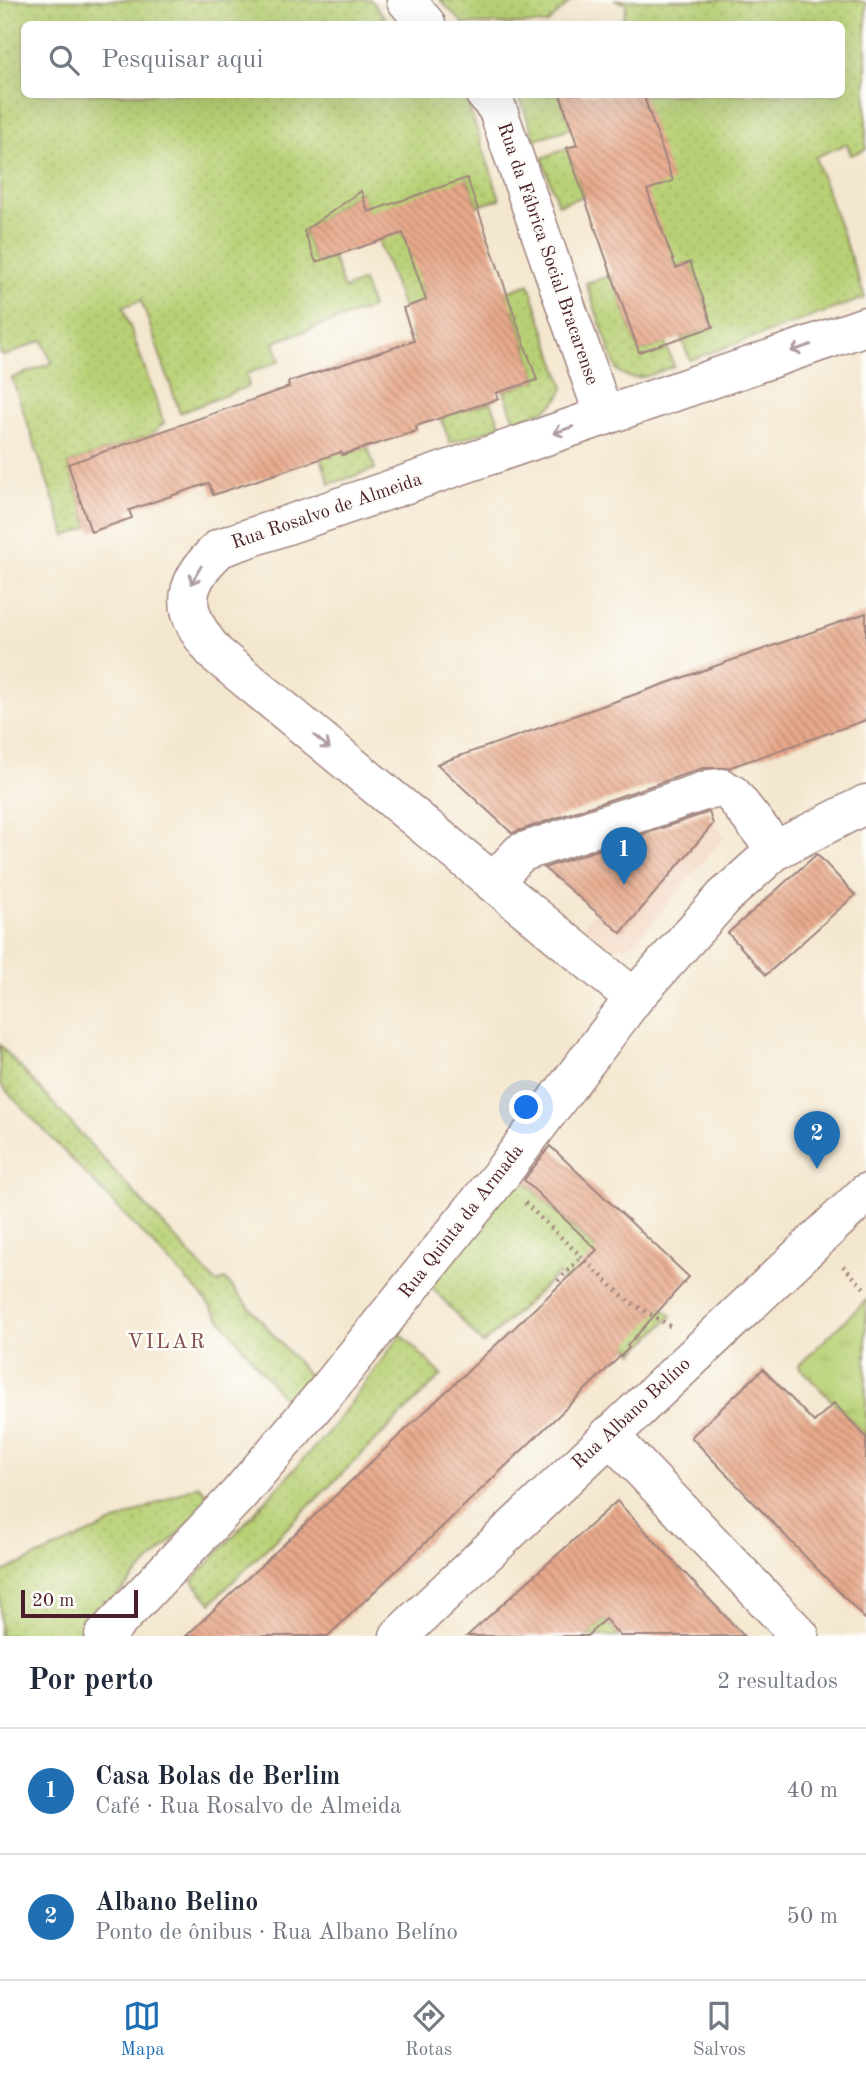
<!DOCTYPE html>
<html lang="pt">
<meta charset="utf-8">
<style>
body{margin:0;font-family:"Old Standard TT",serif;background:#f6f6f7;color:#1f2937}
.scale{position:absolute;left:21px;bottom:18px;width:117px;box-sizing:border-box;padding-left:7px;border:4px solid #4a1f2b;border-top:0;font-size:19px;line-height:24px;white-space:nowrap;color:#4a1f2b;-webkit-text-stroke:5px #fdfcf7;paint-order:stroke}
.you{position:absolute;left:527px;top:1108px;width:24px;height:24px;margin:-18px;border:5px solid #fff;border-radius:50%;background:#1a73e8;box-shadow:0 0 0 10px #1a73e833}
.badge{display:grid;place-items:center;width:46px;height:46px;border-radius:50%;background:#1f6fb2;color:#fff;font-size:23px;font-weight:700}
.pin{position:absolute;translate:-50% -58px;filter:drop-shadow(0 2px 4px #0008)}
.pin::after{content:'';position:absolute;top:37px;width:24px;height:21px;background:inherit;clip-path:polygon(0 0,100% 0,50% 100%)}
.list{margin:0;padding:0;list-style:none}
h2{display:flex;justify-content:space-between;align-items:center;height:91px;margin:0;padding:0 28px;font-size:30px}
h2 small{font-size:23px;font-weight:400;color:#747a83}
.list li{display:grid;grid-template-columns:46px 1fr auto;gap:21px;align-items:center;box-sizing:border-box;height:126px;padding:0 28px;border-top:2px solid #e0e1e3}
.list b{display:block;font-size:26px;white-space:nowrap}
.list p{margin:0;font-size:23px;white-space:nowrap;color:#747a83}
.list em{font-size:23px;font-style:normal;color:#747a83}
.icon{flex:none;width:38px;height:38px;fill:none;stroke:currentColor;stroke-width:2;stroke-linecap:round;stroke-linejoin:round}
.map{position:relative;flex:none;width:866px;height:1636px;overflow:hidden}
.search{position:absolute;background:#fff;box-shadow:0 7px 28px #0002;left:21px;right:21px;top:21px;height:77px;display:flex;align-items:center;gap:18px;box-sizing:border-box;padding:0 24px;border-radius:10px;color:#747a83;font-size:26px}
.sheet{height:343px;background:#fff}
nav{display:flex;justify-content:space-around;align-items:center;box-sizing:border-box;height:98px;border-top:2px solid #e0e1e3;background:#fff;font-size:19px;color:#747a83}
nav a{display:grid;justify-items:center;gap:4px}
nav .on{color:#1f6fb2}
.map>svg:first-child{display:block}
</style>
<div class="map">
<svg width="866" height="1636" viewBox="0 0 866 1636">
<defs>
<pattern id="grass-dots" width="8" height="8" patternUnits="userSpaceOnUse" patternTransform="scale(1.75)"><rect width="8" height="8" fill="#b8d075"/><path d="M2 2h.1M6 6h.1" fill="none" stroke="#a0b265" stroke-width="1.8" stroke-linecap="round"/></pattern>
<pattern id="park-tufts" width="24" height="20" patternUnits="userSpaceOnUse" patternTransform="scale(1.75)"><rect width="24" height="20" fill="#b8d075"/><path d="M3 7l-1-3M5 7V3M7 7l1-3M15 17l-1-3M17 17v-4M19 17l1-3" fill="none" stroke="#a0b265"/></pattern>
<pattern id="building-back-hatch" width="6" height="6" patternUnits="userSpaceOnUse" patternTransform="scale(1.75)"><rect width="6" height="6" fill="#e8a98b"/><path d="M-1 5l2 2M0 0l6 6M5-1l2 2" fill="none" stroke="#be8972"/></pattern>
</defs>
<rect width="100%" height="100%" fill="#fdfcf7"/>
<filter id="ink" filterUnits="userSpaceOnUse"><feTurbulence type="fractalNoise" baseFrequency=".0143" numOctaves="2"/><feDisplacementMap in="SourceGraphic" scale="14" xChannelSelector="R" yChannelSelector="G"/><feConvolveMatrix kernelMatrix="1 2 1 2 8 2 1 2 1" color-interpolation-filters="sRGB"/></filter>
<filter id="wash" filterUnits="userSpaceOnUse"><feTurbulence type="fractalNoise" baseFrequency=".00686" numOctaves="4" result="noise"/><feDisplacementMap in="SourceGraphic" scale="28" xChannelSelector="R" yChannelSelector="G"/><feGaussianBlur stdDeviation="1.57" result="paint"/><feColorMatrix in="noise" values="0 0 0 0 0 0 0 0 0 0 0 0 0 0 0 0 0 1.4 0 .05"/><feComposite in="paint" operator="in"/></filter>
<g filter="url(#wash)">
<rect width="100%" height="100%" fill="#f4e7cf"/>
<path fill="#f3d4bf" d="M706 802 713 824 725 836 635 942 625 946 612 947 583 927 595 911 533 859Z"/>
<g fill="url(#grass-dots)" stroke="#817850" stroke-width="2">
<path d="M0 0H371L390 24H24V94H453L467 101 500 199 478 206 467 178 420 281 425 301 403 308 360 191 304 231 316 262 333 257 344 289 363 281 372 308 274 342 280 361 246 374 249 386 180 413 141 300 123 307 164 423 151 435 68 464 89 527 66 536 12 378 52 363 42 340 5 356 0 354Z"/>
<path d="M440 0H572L547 24H464Z"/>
<path d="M614 0H856L866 3V149L851 155 847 144 815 157 865 298 690 360 681 338 713 327 690 263 671 269 589 210 643 95 842 94V24H622L627 4Z"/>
<path d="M519 95H560L571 128 535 139Z"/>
<path d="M567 148 584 196 558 205 542 158Z"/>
<path d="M612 275 639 352 665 343 674 366C654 373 634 386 617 370L586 283Z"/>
<path d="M529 284 564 388C554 411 537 413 515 421L504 391 537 380 514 310 480 321 473 304Z"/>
<path d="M432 323 462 411 491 402 501 426 450 443 410 331Z"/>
<path d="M303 407 337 438 343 455 368 447 375 469 330 484Z"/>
<path d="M0 1045 216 1283 225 1279 312 1379 292 1409 202 1296 0 1084Z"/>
<path d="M519 1176 639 1290 672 1316 634 1353 558 1274 483 1344 429 1284Z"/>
<path d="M401 1334 442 1375 211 1603 192 1581 332 1428Z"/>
<path d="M198 1485 213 1499 76 1636H0V1573Z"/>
</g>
<g fill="url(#park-tufts)" stroke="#817850" stroke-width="2">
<path d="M866 1300V1436L798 1366Z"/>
<path d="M605 1619 620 1636H587Z"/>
</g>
<g id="blocks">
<g fill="url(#building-back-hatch)">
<path d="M560 94H643L673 181 647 190 676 268 690 262 713 327 639 352 567 148 577 145Z"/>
<path d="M467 178 537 380 496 393 498 399 416 426 417 431 342 455 341 452 213 495 209 483 129 510 132 518 91 532 68 464 289 387 288 382 414 341 403 308 426 300 403 233 316 262 304 231 361 191 368 212Z"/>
<path d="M866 613V720L728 768H703L512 833 437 764Z"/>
<path d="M709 812 713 824 621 933 544 868Z"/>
<path d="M817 854 855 895 766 975 728 933Z"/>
<path d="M550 1146 689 1277 627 1346 629 1348 328 1636H186L597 1250 524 1180Z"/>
<path d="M763 1369 814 1422 834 1403 866 1437V1620L691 1437Z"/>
<path d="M617 1501 744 1636H620L605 1619 587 1636H467Z"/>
</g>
</g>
</g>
<g filter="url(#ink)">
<use href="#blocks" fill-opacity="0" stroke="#9f837d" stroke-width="2"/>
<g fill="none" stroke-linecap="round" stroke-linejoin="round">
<g stroke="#9f837d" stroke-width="41">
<g id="minor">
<path d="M406 0 426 24"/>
<path d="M485 94 497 108 604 416"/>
<path d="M493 883 520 853 710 789 722 788 732 794 776 850"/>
<path d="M634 998 216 654C181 613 178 586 220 548L866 326"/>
<path d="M609 1435 800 1636"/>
<path d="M104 1636 239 1494 331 1386 499 1177 634 998 725 896 776 850 866 804"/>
<path d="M399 1636 866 1193"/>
</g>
</g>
<g stroke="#9f837d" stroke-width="4.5" stroke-dasharray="2 5" stroke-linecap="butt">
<path d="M525 1203 628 1301 670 1326"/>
<path d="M843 1266 866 1290"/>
<path d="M558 1281 580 1258"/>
</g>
<use href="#minor" stroke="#fff" stroke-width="38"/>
</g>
<defs><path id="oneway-shaft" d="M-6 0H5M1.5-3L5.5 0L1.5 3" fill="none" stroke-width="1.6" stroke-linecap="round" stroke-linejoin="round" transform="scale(1.75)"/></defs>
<g stroke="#ae9aa0">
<use href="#oneway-shaft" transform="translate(801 348) rotate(161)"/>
<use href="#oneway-shaft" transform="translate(563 430) rotate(161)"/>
<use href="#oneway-shaft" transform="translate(196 575) rotate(120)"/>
<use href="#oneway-shaft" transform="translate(322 742) rotate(39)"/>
</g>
</g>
<g text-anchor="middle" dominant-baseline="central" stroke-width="5" stroke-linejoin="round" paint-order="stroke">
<g font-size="19" fill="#4a1f2b" stroke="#fdfcf7">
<text transform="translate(547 254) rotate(71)">Rua da Fábrica Social Bracarense</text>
<text transform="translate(327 512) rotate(-19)">Rua Rosalvo de Almeida</text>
<text transform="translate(462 1222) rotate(-52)">Rua Quinta da Armada</text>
<text transform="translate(632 1414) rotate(-43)">Rua Albano Belíno</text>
</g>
<g font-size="21" letter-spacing="2" fill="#814f4d" stroke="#fdfcf7">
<text x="167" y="1342">VILAR</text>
</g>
</g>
</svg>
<div class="scale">20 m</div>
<div class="you"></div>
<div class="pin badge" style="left:624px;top:885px">1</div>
<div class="pin badge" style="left:817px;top:1169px">2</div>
<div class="search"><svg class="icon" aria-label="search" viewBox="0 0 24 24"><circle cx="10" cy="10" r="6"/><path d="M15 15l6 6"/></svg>Pesquisar aqui</div>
</div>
<section class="sheet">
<h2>Por perto<small>2 resultados</small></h2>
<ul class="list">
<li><span class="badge">1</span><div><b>Casa Bolas de Berlim</b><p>Café · Rua Rosalvo de Almeida</p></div><em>40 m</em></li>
<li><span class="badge">2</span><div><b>Albano Belino</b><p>Ponto de ônibus · Rua Albano Belíno</p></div><em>50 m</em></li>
</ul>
</section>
<nav>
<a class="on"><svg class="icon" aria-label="map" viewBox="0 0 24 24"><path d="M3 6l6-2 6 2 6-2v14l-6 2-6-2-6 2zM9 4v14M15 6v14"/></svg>Mapa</a>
<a><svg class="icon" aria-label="directions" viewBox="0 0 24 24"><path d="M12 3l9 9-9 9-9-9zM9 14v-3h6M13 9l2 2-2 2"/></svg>Rotas</a>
<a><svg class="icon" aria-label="saved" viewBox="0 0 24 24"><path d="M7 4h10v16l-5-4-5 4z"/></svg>Salvos</a>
</nav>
